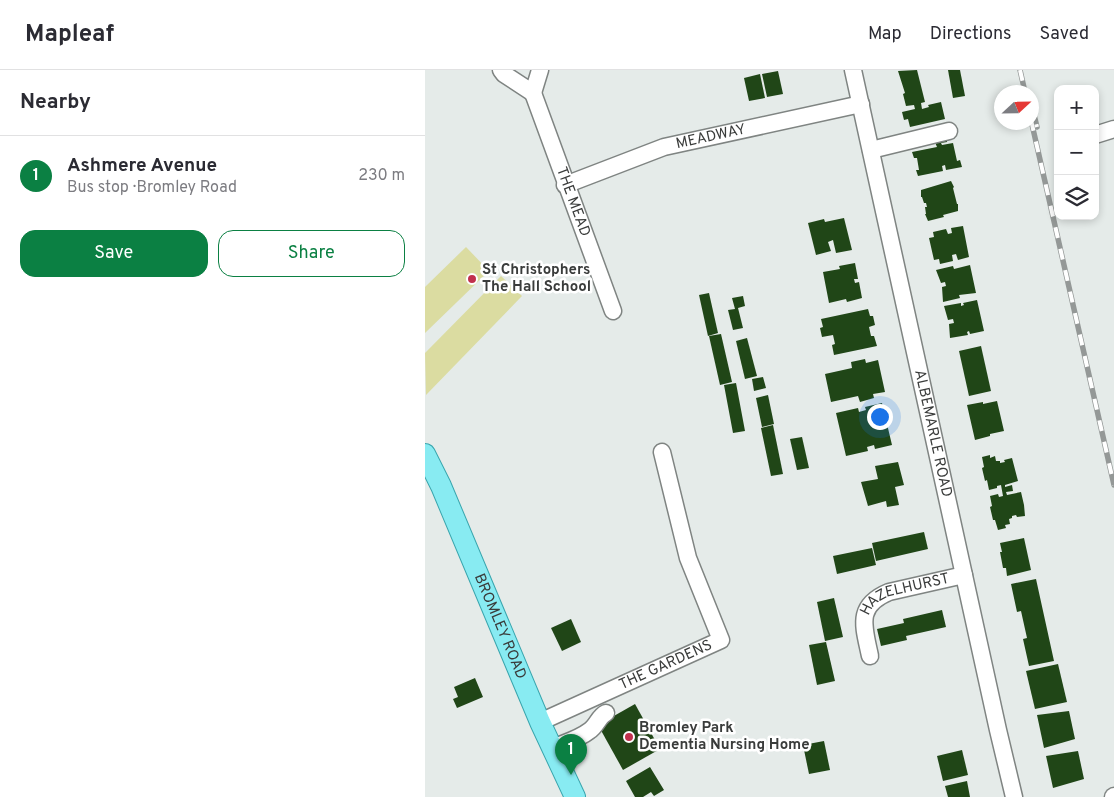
<!DOCTYPE html>
<meta charset="utf-8">
<style>
body{margin:0;font-family:Overpass,sans-serif;background:#f7f7f7;color:#2b2b33}
.controls{position:absolute;right:15px;top:15px;display:grid;overflow:hidden;border-radius:10px;box-shadow:0 2px 8px #0003}
.controls button{width:45px;height:45px;display:grid;place-items:center;padding:0;border:0;border-bottom:1px solid #e1e1e2;background:#fff;color:#2b2b33;font:25px sans-serif}
.compass{position:absolute;left:569px;top:15px;width:45px;height:45px;border-radius:50%;background:#fff;box-shadow:0 2px 8px #0003;rotate:68deg}
.you{position:absolute;left:454px;top:346px;width:18px;height:18px;margin:-12px;border:4px solid #fff;border-radius:50%;background:#1a73e8;box-shadow:0 0 0 8px #1a73e833}
.badge{display:grid;place-items:center;width:32px;height:32px;border-radius:50%;background:#0b8043;color:#fff;font-size:16px;font-weight:700}
.pin{position:absolute;translate:-50% -41px;filter:drop-shadow(0 1px 2px #0008)}
.pin::after{content:'';position:absolute;top:26px;width:18px;height:15px;background:inherit;clip-path:polygon(0 0,100% 0,50% 100%)}
.list{margin:0;padding:0;list-style:none}
h2{display:flex;justify-content:space-between;align-items:center;height:65px;margin:0;padding:0 20px;font-size:21px}
h2 small{font-size:16px;font-weight:400;color:#7c7c81}
.list li{display:grid;grid-template-columns:32px 1fr auto;gap:15px;align-items:center;box-sizing:border-box;height:80px;padding:0 20px;border-top:1px solid #e1e1e2}
.list b{display:block;font-size:19px;white-space:nowrap}
.list p{margin:0;font-size:16px;white-space:nowrap;color:#7c7c81}
.list em{font-size:16px;font-style:normal;color:#7c7c81}
.actions{display:flex;gap:10px;padding:15px 20px}
.actions a{flex:1;padding:11px 0;border:1px solid #0b8043;border-radius:15px;text-align:center;font-size:18px;color:#0b8043}
.actions .main{background:#0b8043;color:#fff}
.icon{flex:none;width:28px;height:28px;fill:none;stroke:currentColor;stroke-width:2;stroke-linecap:round;stroke-linejoin:round}
.map{position:relative;flex:none;width:689px;height:727px;overflow:hidden}
header{display:flex;align-items:center;gap:30px;box-sizing:border-box;height:70px;padding:0 25px;background:#fff;border-bottom:1px solid #e1e1e2}
header strong{font-size:24px}
nav{display:flex;gap:28px;margin-inline-start:auto;font-size:18px}
main{display:flex}
aside{flex:1;background:#fff}
.map>svg:first-child{display:block}
</style>
<header>
<strong>Mapleaf</strong>
<nav><a>Map</a><a>Directions</a><a>Saved</a></nav>
</header>
<main>
<aside>
<h2>Nearby<small></small></h2>
<ul class="list">
<li><span class="badge">1</span><div><b>Ashmere Avenue</b><p>Bus stop · Bromley Road</p></div><em>230 m</em></li>
</ul>
<div class="actions"><a class="main">Save</a><a>Share</a></div>
</aside>
<div class="map">
<svg width="689" height="727" viewBox="0 0 689 727">
<rect width="100%" height="100%" fill="#e5ebe9"/>
<g fill="#dbdca1">
<path d="M41 177 64 201 0 263V217Z"/>
<path d="M76 206 97 226 1 325 0 283Z"/>
</g>
<g fill="#204617">
<path d="M492 0 500 32 496 33 497 39 504 37 503 35 516 32 520 49 485 57 483 49 479 50 477 42 490 39 489 35 481 36 478 24 480 23 473 1Z"/>
<path d="M523 0H535L540 26 528 28Z"/>
<path d="M353 1 358 24 342 27 337 4Z"/>
<path d="M335 4 340 28 324 31 319 8Z"/>
<path d="M522 68V72L516 73 517 75 528 73 532 91 535 90 537 97 521 100 520 95 517 96 518 101 493 106 491 100H494L492 88H489L487 82 512 77 509 70Z"/>
<path d="M526 111 529 117 528 118 532 134H533V141L518 145 519 147 503 151 500 144H501L500 137H502L501 133H499L497 127H496V120Z"/>
<path d="M419 148 427 180 411 183 408 170 403 172 406 181 391 185 383 153 399 149 400 152Z"/>
<path d="M538 156 544 187 533 190 531 184 527 185 528 191 515 194 514 189 509 190 504 168 509 167 508 162 521 159 523 164 527 163 526 158Z"/>
<path d="M430 193 433 209H429L430 213 434 212 437 228 422 232 421 229 404 233 398 202 415 199 414 196Z"/>
<path d="M545 195 551 223 534 225 535 228 518 232 517 217 521 216 520 212 516 213 511 200 528 196 529 199Z"/>
<path d="M284 223 293 263 283 266 274 225Z"/>
<path d="M318 226 320 236 313 238 318 258 308 260 303 240 310 239 307 228Z"/>
<path d="M552 230 559 261 545 264 544 261 542 262 543 265 525 268 524 254 529 253 528 249 523 250 519 236 536 233V236L539 235 538 233Z"/>
<path d="M443 239 445 246H448L450 255 444 257 446 266H449L452 276 409 285 407 275 410 274 408 265 397 267 395 258 398 257 396 249Z"/>
<path d="M296 264 307 312 295 315 284 266Z"/>
<path d="M322 268 332 306 320 309 311 271Z"/>
<path d="M556 276 566 321 544 326 534 281Z"/>
<path d="M440 289 441 293 453 290 460 322 448 324 449 328 435 332 433 326 406 332 400 304 427 298 426 292Z"/>
<path d="M338 307 341 318 329 321 327 309Z"/>
<path d="M311 313 320 361 308 363 299 315Z"/>
<path d="M343 325 349 354 337 357 331 328Z"/>
<path d="M572 331 579 361 565 364V366L550 370 542 335 558 332V334Z"/>
<path d="M457 333 467 375 450 379 449 375 442 377 443 381 421 386 411 343 433 338 434 342 441 340 440 337Z"/>
<path d="M348 355 358 404 346 406 336 358Z"/>
<path d="M377 367 384 398 372 400 365 369Z"/>
<path d="M565 385V388L570 386 571 391H575V393L580 392 579 390 587 388 593 411 580 415V417L587 415 588 421 581 422 582 425 596 422 599 435 600 446 592 447 591 445 587 446V448L584 449 585 454 580 455 581 458 573 460 570 450H568L565 437 567 436 565 426 573 424 574 427 578 426 576 415 572 416V418L564 420 562 410 560 411 557 398 559 397 557 387Z"/>
<path d="M473 392 479 415 470 417 474 435 462 437 461 431 443 436 436 412 453 409 450 396Z"/>
<path d="M499 462 503 479 451 491 447 473Z"/>
<path d="M599 468 606 500 582 506 581 498H578L575 482H577L575 473Z"/>
<path d="M447 478 451 495 412 504 408 486Z"/>
<path d="M611 509 629 591 604 596 598 569 602 568 596 541 592 542 586 514Z"/>
<path d="M409 528 418 567 400 571 392 532Z"/>
<path d="M517 540 521 557 481 566 482 570 456 576 452 559 479 553 478 549Z"/>
<path d="M146 549 156 572 137 581 126 558Z"/>
<path d="M401 572 410 611 392 615 384 575Z"/>
<path d="M633 594 642 632 610 639 601 601Z"/>
<path d="M50 608 58 627 32 638 28 629 33 627 29 617Z"/>
<path d="M210 634 235 679 198 700 173 655Z"/>
<path d="M644 641 650 669 619 678 612 645Z"/>
<path d="M399 671 405 700 384 704 378 675Z"/>
<path d="M537 680 543 705 518 711 512 686Z"/>
<path d="M653 681 659 709 628 718 621 686Z"/>
<path d="M225 697 239 720 229 726 226 722 218 727H210L201 711Z"/>
<path d="M542 711 545 727H523L520 716Z"/>
</g>
<g fill="none" stroke-linecap="round" stroke-linejoin="round">
<g stroke="#7f8482" stroke-width="19">
<g id="minor">
<path d="M76 0 79 4 108 23 115 0"/>
<path id="s1" d="M428 0 573 660 589 727"/>
<path id="s2" d="M108 23 188 241"/>
<path d="M670 65 689 59"/>
<path d="M446 80 524 61"/>
<path id="s3" d="M140 115 239 77 436 34"/>
<path id="s4" d="M445 586C439 557 430 536 464 522L539 505"/>
<path id="s5" d="M115 652 296 570 263 488 237 382"/>
<path d="M127 678C139 673 154 669 164 661 172 656 173 647 181 643"/>
<path d="M688 727 689 726"/>
</g>
</g>
<g stroke="#39a5ad" stroke-width="22">
<g id="major">
<path id="s6" d="M0 384 16 416 115 652 150 727"/>
</g>
</g>
<use href="#minor" stroke="#fff" stroke-width="16"/>
<use href="#major" stroke="#88ebf2" stroke-width="20"/>
<g stroke="#949897" stroke-width="5.5">
<g id="rail">
<path d="M595 0 600 22"/>
<path d="M606 33 612 57"/>
<path d="M606 50 689 415"/>
</g>
</g>
<use href="#rail" stroke="#fff" stroke-width="4" stroke-dasharray="11" stroke-linecap="butt"/>
</g>
<g fill="#c1304d" stroke="#fff" stroke-width="2">
<circle cx="47" cy="209" r="5"/>
<circle cx="204" cy="667" r="5"/>
</g>
<g text-anchor="middle" dominant-baseline="central" stroke-width="5" stroke-linejoin="round" paint-order="stroke">
<g font-size="15" fill="#3a3c3b" stroke="#fff">
<text stroke="none"><textPath href="#s3" startOffset="154">MEADWAY</textPath></text>
<text stroke="none"><textPath href="#s2" startOffset="116">THE MEAD</textPath></text>
<text stroke="none"><textPath href="#s1" startOffset="372">ALBEMARLE ROAD</textPath></text>
<text stroke="none"><textPath href="#s4" startOffset="90">HAZELHURST</textPath></text>
<text stroke="none"><textPath href="#s6" startOffset="188">BROMLEY ROAD</textPath></text>
<text stroke="none"><textPath href="#s5" startOffset="138">THE GARDENS</textPath></text>
</g>
<g font-size="15" font-weight="bold" fill="#3a3c3b" stroke="#fff" text-anchor="start">
<text x="57" y="200">St Christophers<tspan x="57" dy="17">The Hall School</tspan></text>
<text x="214" y="658">Bromley Park<tspan x="214" dy="17">Dementia Nursing Home</tspan></text>
</g>
</g>
</svg>
<div class="controls">
<button>+</button>
<button>−</button>
<button><svg class="icon" aria-label="layers" viewBox="0 0 24 24"><path d="M12 4l9 5-9 5-9-5zM3 14l9 5 9-5"/></svg></button>
</div>
<svg class="compass" viewBox="-18 -18 36 36"><path d="M0-13l5 13h-10z" fill="#e53935"/><path d="M0 13l5-13h-10z" fill="#7c7c81"/></svg>
<div class="you"></div>
<div class="pin badge" style="left:146px;top:705px">1</div>
</div>
</main>
